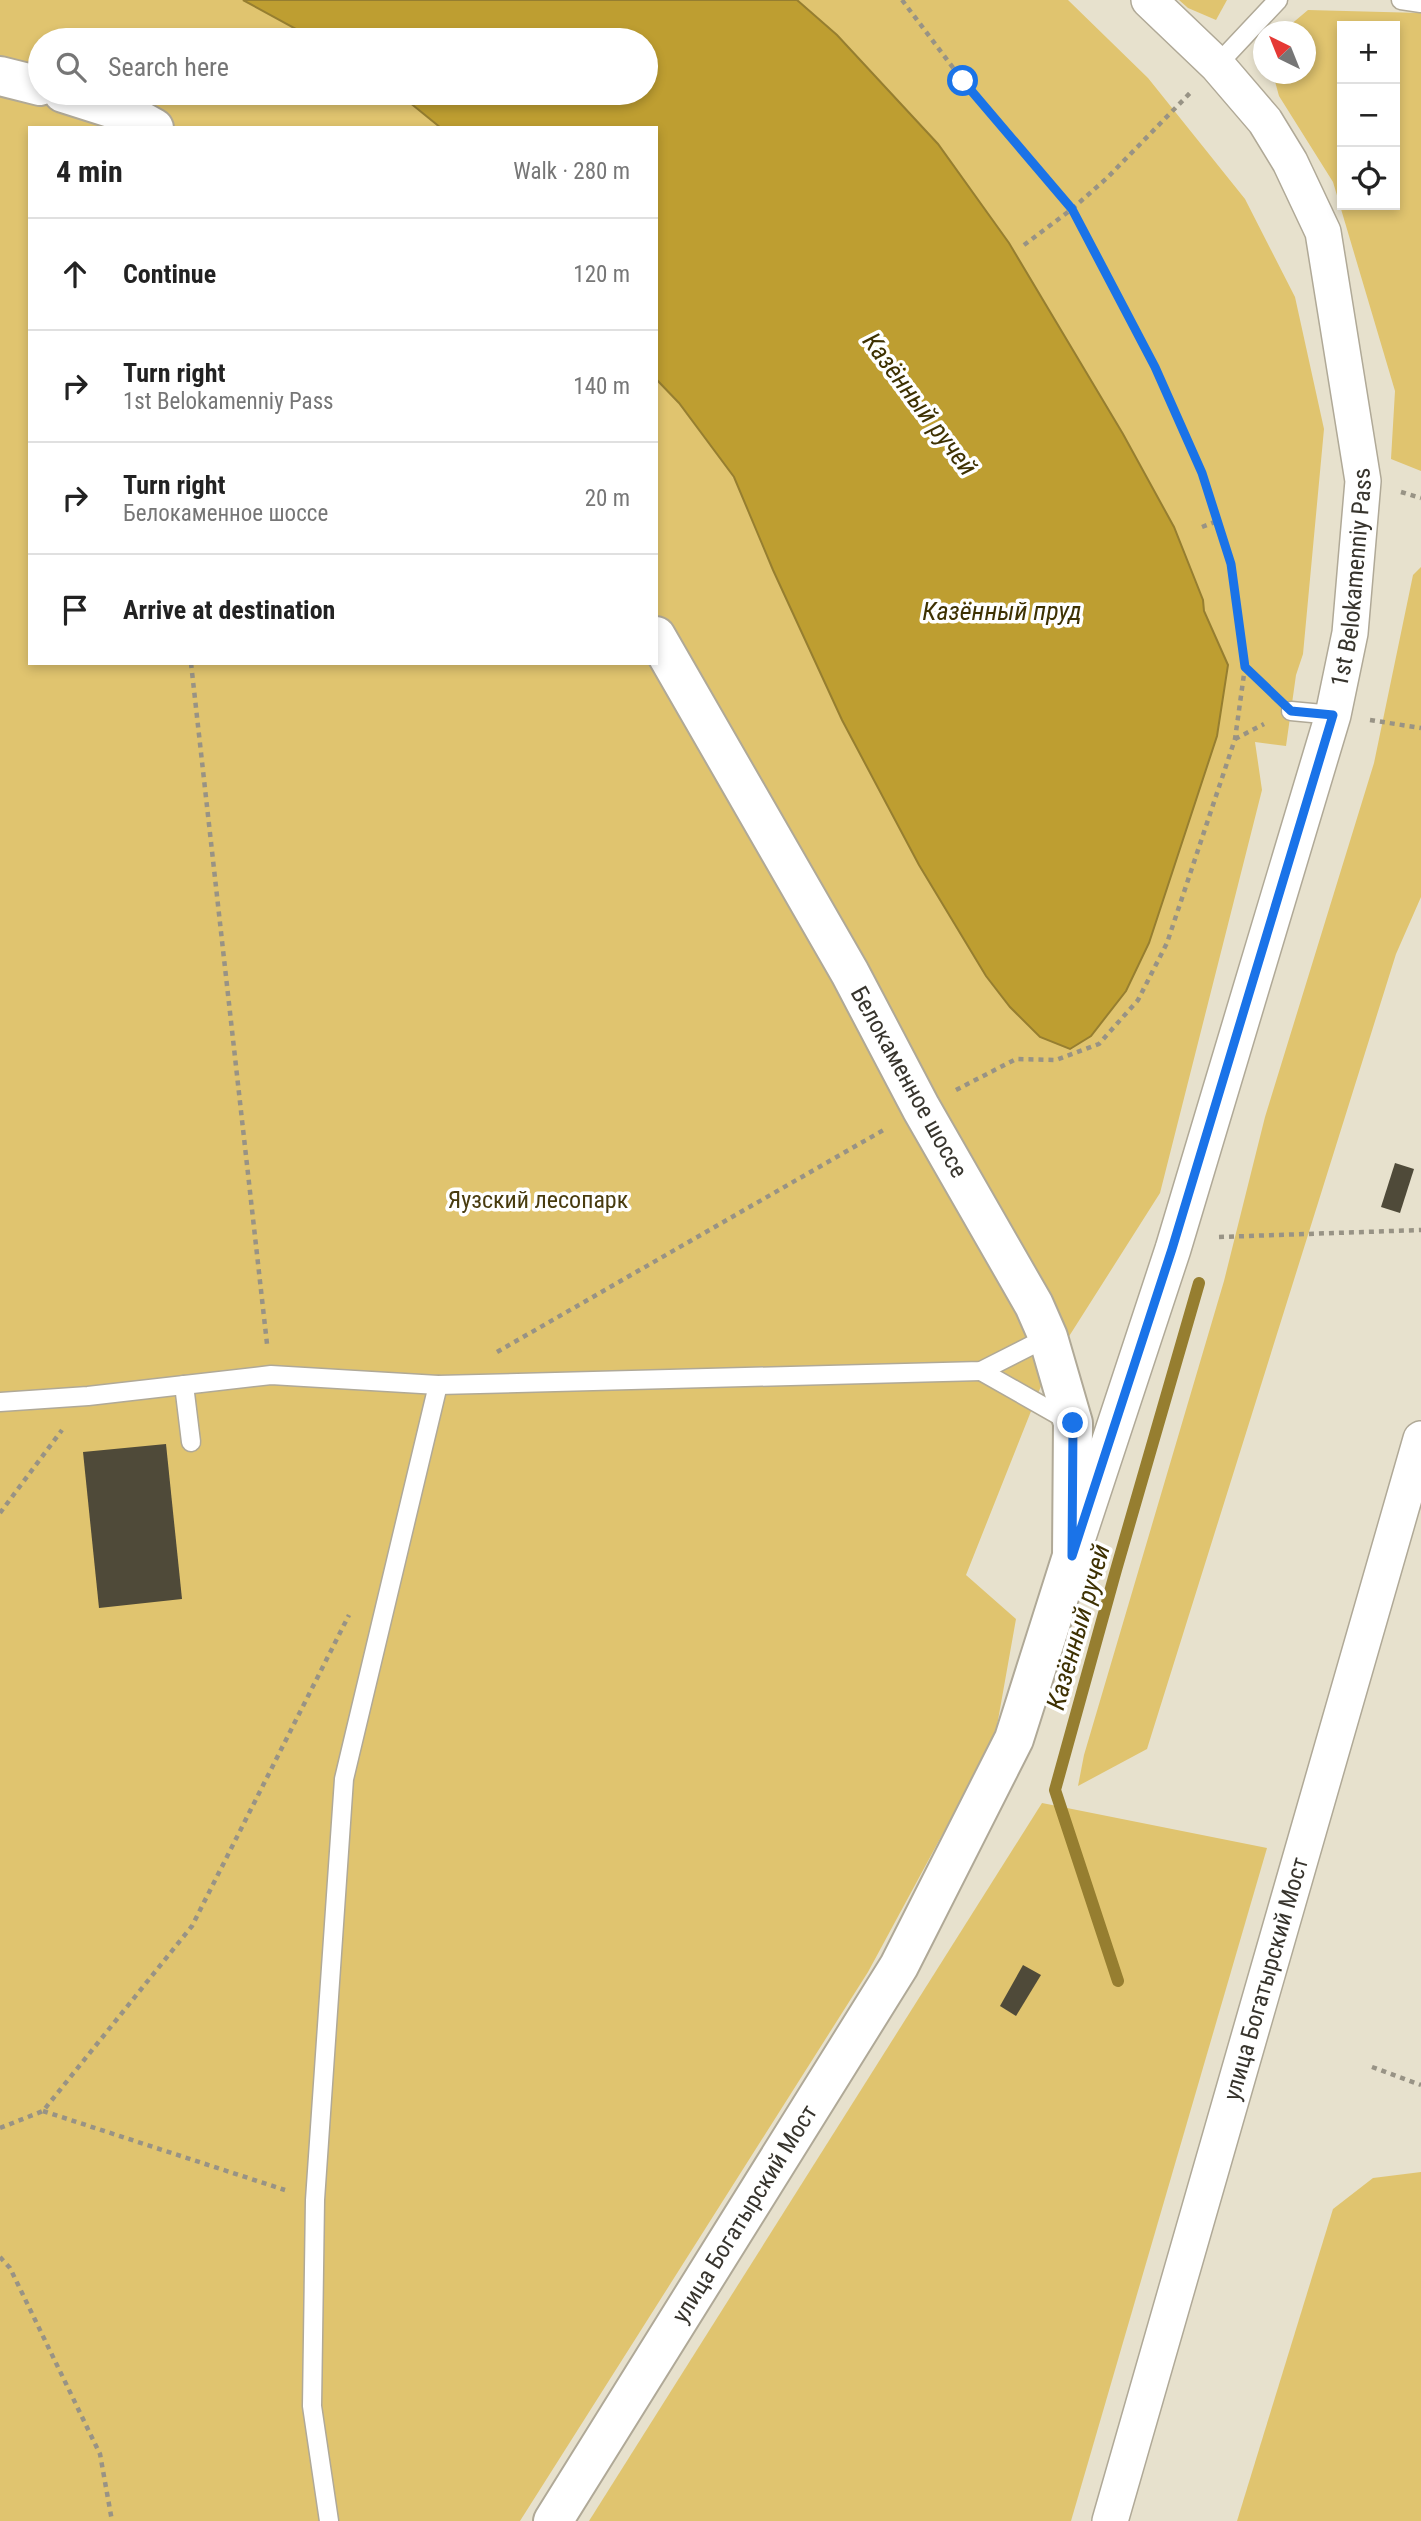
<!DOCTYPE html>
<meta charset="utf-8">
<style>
body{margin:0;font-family:"Roboto Condensed",sans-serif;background:#f6f6f6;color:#222}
.controls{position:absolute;right:21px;top:21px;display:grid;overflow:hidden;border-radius:0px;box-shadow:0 4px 10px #0003}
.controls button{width:63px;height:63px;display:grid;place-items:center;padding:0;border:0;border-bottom:2px solid #e0e0e0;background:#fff;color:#222;font:35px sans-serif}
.compass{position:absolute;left:1253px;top:21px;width:63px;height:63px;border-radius:50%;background:#fff;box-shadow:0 4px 10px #0003;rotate:317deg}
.stop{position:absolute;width:21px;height:21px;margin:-16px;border:5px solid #1a73e8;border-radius:50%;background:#fff}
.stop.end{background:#1a73e8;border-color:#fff;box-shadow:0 2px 7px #0008}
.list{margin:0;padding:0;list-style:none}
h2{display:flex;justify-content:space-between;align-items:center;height:91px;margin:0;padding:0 28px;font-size:30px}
h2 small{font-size:23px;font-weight:400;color:#767676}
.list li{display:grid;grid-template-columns:46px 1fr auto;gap:21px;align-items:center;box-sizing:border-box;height:112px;padding:0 28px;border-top:2px solid #e0e0e0}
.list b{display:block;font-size:26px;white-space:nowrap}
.list p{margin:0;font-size:23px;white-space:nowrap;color:#767676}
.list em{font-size:23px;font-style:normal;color:#767676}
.icon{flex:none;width:38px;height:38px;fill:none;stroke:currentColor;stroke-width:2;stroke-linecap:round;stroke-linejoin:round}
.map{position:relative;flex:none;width:1421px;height:2521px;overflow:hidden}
.search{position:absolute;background:#fff;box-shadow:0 4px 10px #0003;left:28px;top:28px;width:630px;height:77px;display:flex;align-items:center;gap:18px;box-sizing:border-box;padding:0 24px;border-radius:38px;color:#767676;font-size:26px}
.panel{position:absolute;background:#fff;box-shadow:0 4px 10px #0003;left:28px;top:126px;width:630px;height:539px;border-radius:0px}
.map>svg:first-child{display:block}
</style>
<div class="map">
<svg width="1421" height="2521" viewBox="0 0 1421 2521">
<rect width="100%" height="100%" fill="#e7e1cd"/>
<g fill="#e0c46f" fill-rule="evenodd">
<path d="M0 0H1068L1148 78 1245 199 1295 297 1324 429 1303 654 1296 675 1286 746 1255 742 1262 790 1160 1193 1047 1371 966 1575 1016 1619 995 1737 868 1972 520 2521H0ZM40 40H646V93H40ZM30 128H656V663H30Z"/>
<path d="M1179 0H1227L1216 20 1188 8Z"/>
<path d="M1308 10 1421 13V471L1391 459 1395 391 1333 182 1279 96 1273 74H1306V32L1283 31ZM1342 26H1395V205H1342Z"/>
<path d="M1421 567V897L1396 954 1147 1749 1078 1786 1084 1755 1224 1281 1265 1117 1374 763 1413 575Z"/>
<path d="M1042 1803 1267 1848 1071 2521H589Z"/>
<path d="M1421 2172V2521H1237L1333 2209 1373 2178Z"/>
</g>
<path fill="#be9e31" stroke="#967e30" stroke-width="2" d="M243 0H797L837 35 938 144 1009 243 1123 434 1174 527 1203 600 1204 611 1228 665 1217 736 1149 943 1126 991 1091 1036 1070 1049 1040 1037 1010 1007 986 976 919 865 842 720 773 570 734 477 679 403 656 379V128H441L398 93H646V40H316Z"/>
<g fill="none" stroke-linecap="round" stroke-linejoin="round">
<path stroke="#967e30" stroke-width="12" d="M1118 1981 1055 1790 1116 1570 1199 1283"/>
</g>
<g fill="#4f4a39">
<path d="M1395 1163 1414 1169 1400 1213 1381 1207Z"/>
<path d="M166 1444 182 1599 99 1608 83 1452Z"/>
<path d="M1023 1965 1041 1975 1016 2016 1000 2006Z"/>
</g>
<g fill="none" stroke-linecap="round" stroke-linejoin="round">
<g stroke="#b0a997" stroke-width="21">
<g id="lane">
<path d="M1401 0 1421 3"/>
<path d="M1217 65 1278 0"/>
<path d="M1291 711 1333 715"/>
<path d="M981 1371 1069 1421"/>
<path d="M184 1385 191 1442"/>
<path d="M0 1402 88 1396 271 1375 438 1385 981 1371 1048 1337"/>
<path d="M329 2521 312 2406 315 2200 344 1779 438 1385"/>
</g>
</g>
<g stroke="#b0a997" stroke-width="38">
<g id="street">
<path id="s1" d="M1077 1540 1173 1249 1333 715 1350 633 1363 481 1323 232 1290 162 1265 121 1217 65 1149 0"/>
<path id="s2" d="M1110 2521 1421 1439"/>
</g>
</g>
<g stroke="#b0a997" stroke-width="42">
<g id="secondary">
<path d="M0 76 40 86"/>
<path d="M63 93 129 114 154 128"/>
<path id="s3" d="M553 2521 899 1966 1014 1739 1072 1556 1073 1423 1048 1337 1034 1305 921 1108 850 973 656 636"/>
</g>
</g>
<g stroke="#989385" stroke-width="4.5" stroke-dasharray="5 5" stroke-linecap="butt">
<path d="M902 0 963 81 1072 209 1155 367 1202 473 1231 564 1245 667"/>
<path d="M1024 245 1072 209 1107 178 1190 93"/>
<path d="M1401 492 1421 498"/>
<path d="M1202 527 1217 521"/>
<path d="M191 663 267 1344"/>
<path d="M1370 720 1421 728"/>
<path d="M1235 739 1264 724"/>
<path d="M956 1090 1016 1059 1056 1060 1099 1044 1138 1000 1167 943 1235 739 1245 667 1269 690"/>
<path d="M1219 1237 1421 1230"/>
<path d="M497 1352 887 1128"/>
<path d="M0 1513 62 1430"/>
<path d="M1372 2067 1421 2085"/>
<path d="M43 2111 285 2190"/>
<path d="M0 2128 43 2111 192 1926 349 1615"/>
<path d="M0 2257 10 2268 100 2454 112 2521"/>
</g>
<use href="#lane" stroke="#fff" stroke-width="18"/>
<use href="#street" stroke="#fff" stroke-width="35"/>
<use href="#secondary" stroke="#fff" stroke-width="38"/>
</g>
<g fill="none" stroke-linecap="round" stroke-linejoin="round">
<path stroke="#1a73e8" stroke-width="9" d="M963 81 1072 209 1155 367 1202 473 1231 564 1245 667 1291 711 1333 715 1172 1249 1072 1556 1073 1423"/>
</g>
<g text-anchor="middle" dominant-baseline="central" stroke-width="7" stroke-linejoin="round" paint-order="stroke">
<g font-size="24" fill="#37342d" stroke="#fff">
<text stroke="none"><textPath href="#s1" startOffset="1003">1st Belokamenniy Pass</textPath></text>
<text transform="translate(909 1082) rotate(61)">Белокаменное шоссе</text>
<text stroke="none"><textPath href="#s2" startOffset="564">улица Богатырский Мост</textPath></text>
<text stroke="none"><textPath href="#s3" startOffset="362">улица Богатырский Мост</textPath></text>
</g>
<g font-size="24" fill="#483b0e" stroke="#fff">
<text x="538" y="1200">Яузский лесопарк</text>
</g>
<g font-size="26" font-style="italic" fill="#3e3102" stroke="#fff">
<text transform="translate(920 404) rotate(53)">Казённый ручей</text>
<text x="1002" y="611">Казённый пруд</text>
<text transform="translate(1078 1627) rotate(-74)">Казённый ручей</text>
</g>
</g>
</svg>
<div class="controls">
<button>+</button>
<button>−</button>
<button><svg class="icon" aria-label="locate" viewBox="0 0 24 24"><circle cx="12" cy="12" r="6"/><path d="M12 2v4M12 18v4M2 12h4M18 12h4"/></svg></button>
</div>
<svg class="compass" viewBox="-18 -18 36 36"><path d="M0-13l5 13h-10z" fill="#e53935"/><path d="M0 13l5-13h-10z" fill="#767676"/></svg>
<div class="stop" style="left:963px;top:81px"></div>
<div class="stop end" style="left:1073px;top:1423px"></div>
<div class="search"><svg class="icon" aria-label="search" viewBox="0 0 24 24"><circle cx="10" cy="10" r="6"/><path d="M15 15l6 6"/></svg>Search here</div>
<section class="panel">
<h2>4 min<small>Walk · 280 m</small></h2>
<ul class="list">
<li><svg class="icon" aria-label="ahead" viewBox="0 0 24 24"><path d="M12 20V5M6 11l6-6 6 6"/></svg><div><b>Continue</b></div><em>120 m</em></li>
<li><svg class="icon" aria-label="right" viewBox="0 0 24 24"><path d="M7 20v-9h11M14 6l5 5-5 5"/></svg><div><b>Turn right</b><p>1st Belokamenniy Pass</p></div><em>140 m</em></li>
<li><svg class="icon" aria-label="right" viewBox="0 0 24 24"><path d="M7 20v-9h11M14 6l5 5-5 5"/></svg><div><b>Turn right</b><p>Белокаменное шоссе</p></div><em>20 m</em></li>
<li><svg class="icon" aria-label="arrive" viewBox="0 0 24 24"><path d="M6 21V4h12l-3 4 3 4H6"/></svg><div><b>Arrive at destination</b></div></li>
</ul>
</section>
</div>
